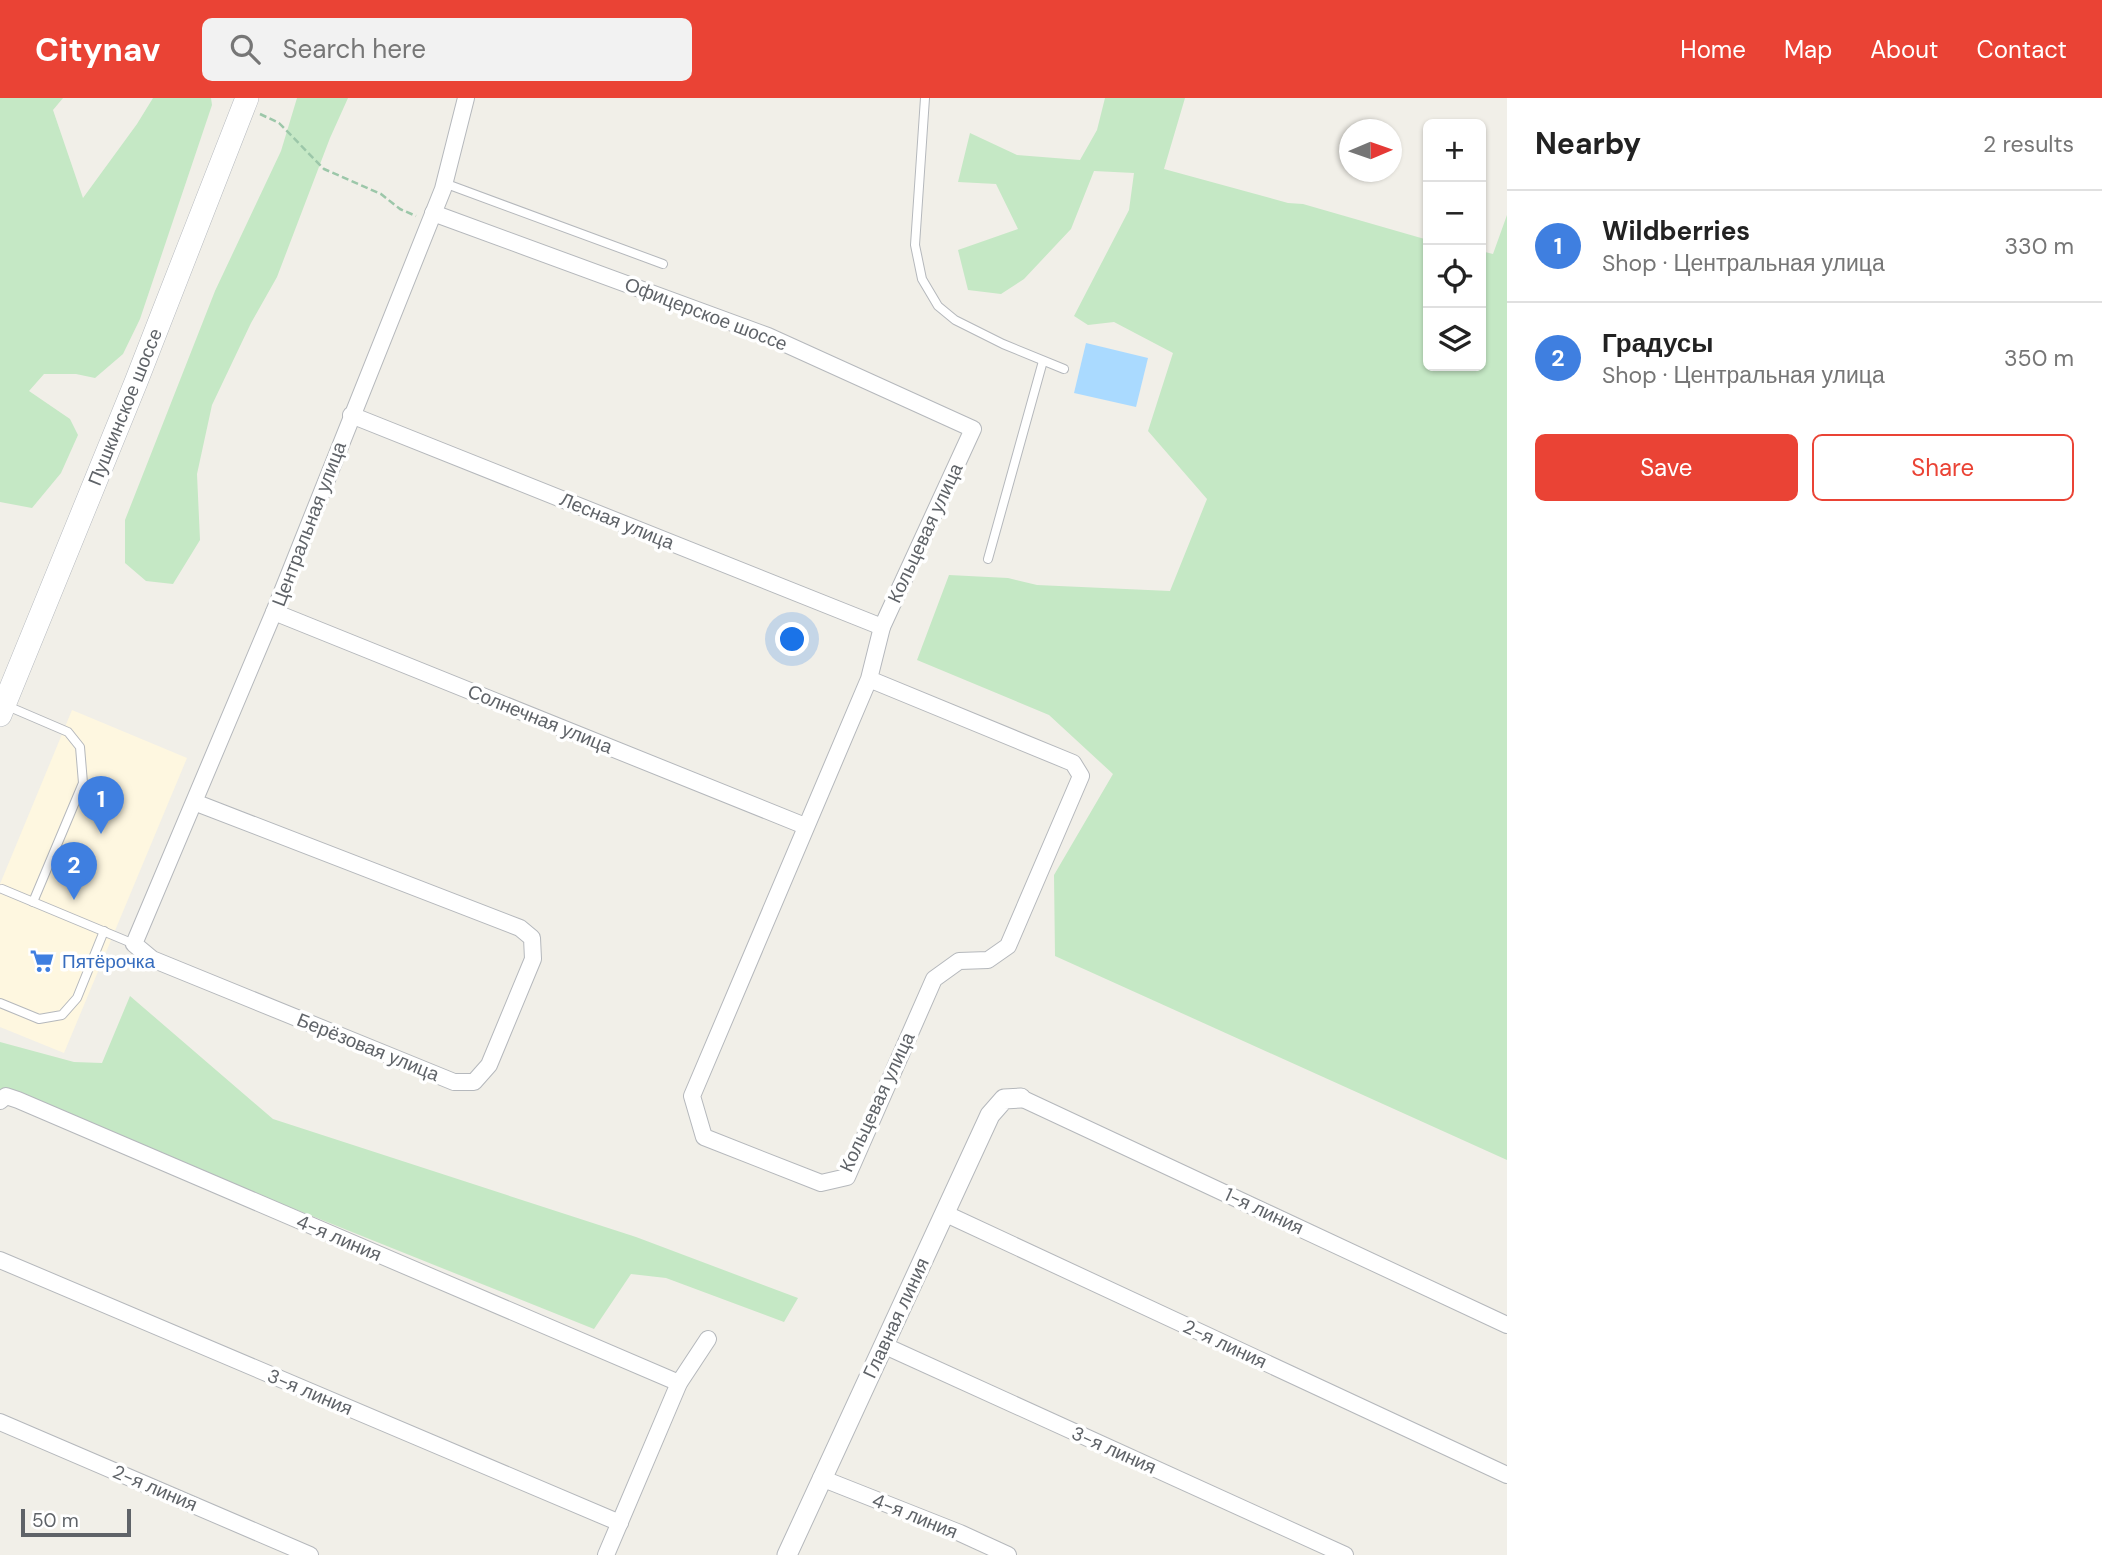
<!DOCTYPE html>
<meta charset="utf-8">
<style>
body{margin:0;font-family:"DM Sans",sans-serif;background:#f2f2f2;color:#222}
.controls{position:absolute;right:21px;top:21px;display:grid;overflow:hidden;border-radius:10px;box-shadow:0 2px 5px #0004}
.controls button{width:63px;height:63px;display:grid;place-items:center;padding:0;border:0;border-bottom:2px solid #e0e0e0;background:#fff;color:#222;font:35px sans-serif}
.compass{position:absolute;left:1339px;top:21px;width:63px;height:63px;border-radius:50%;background:#fff;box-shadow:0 2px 5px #0004;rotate:88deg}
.scale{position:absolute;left:21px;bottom:18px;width:110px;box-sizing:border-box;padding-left:7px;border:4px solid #5f6368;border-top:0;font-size:19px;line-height:24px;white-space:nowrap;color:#5f6368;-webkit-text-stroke:5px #fff;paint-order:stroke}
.you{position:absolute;left:793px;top:542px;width:24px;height:24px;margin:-18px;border:5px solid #fff;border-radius:50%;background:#1a73e8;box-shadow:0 0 0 10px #1a73e833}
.badge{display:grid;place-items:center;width:46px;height:46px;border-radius:50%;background:#ea4335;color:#fff;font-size:23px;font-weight:700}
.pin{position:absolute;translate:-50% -58px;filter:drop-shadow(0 2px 4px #0008)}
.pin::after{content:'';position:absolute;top:37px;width:24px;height:21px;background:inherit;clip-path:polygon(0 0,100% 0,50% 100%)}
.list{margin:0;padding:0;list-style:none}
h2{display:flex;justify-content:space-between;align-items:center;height:91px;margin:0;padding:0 28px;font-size:30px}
h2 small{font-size:23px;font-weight:400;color:#767676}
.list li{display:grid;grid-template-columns:46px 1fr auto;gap:21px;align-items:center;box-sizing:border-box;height:112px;padding:0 28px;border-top:2px solid #e0e0e0}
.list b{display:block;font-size:26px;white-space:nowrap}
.list p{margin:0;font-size:23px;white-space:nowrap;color:#767676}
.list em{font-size:23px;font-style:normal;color:#767676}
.actions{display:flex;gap:14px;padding:21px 28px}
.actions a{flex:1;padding:16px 0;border:2px solid #ea4335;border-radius:10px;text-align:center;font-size:24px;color:#ea4335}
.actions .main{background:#ea4335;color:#fff}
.icon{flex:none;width:38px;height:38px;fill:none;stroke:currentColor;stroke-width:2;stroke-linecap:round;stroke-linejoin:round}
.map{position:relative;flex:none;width:1507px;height:1457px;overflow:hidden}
header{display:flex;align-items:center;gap:42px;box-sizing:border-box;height:98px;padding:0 35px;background:#ea4335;color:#fff}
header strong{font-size:33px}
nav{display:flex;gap:38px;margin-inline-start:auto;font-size:24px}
.search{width:490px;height:63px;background:#f2f2f2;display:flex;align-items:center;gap:18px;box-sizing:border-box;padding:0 24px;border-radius:10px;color:#767676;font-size:26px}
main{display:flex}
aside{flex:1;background:#fff}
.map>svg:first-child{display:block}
</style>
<header>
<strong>Citynav</strong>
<div class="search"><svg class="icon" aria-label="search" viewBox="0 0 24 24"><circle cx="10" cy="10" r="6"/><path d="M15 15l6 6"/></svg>Search here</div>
<nav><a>Home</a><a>Map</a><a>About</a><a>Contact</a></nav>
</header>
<main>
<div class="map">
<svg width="1507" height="1457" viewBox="0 0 1507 1457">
<rect width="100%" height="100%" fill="#f1efe8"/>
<path fill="#fef7e0" d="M72 612 187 660 64 955 0 929V786Z"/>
<g fill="#c5e8c5">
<path d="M0 0H63L53 12 83 100 137 26 153 0H211L212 7 140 221 123 256 95 280 76 276H44L29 293 70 321 78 337 61 375 32 410 0 404Z"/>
<path d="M297 0H348L330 40 277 179 251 225 212 307 197 376 200 442 173 486 146 483 125 465V422L215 193 281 53Z"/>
<path d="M1105 0H1185L1164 71 1288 105 1303 106 1428 142V268H1481V153L1493 156 1507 117V1062L1055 858 1054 777 1113 676 1049 617 917 562 949 477 1008 480 1037 487 1170 493 1207 401 1148 333 1173 255 1114 224 1088 227 1074 218 1129 112 1134 75 1094 73 1071 131 1024 181 1001 196 968 192 958 152 1018 131 996 86 958 84 970 35 1017 57 1080 62 1097 32Z"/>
<path d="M130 898 273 1021 636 1139 798 1200 784 1224 666 1180 631 1176 594 1231 0 993V944L74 964 102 965Z"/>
</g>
<path fill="#aadaff" d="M1086 245 1148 260 1136 309 1074 295Z"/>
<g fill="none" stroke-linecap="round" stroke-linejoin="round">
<g stroke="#b5b8bc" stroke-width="10">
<g id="service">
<path d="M925 0 915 147 922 181 938 208 955 222 1003 246 1064 271"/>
<path d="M444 85 663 166"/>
<path d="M988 461 1043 263"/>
<path d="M5 607 68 634 80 649 83 685 33 804"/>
<path d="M2 791 134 846"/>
<path d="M0 905 39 921 62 917 77 900 104 833"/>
</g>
</g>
<g stroke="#b5b8bc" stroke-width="18">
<g id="minor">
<path d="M433 115 768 238 973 331 882 529 869 581 692 998 704 1039 821 1085 847 1079 934 881 959 863 988 862 1008 848 1081 678 1073 665 869 581"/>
<path d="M351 317 882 529"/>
<path d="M274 514 805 728"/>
<path d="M194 704 520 830 532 840 533 861 489 967 474 984H454L152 861 134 846 274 514 443 91 466 0"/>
<path d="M1021 1000 1507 1227"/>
<path d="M0 1003 6 998 18 1002 679 1285"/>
<path d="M944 1115 1507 1377"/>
<path d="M0 1162 620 1425"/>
<path d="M883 1247 1345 1457"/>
<path d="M0 1324 310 1457"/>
<path d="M821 1380 960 1435 1008 1457"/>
<path d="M606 1457 679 1285 708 1241"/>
</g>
</g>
<g stroke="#b5b8bc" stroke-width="21">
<path id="tertiary" d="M787 1457 990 1017 1004 1001 1021 1000"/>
</g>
<g stroke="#b6babf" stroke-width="24">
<path id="secondary" d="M0 617 136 284 247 0"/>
</g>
<path stroke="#9cc7a9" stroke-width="2.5" stroke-dasharray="7 3.5" stroke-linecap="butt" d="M260 16 279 25 324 71 381 96 400 111 416 118"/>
<use href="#service" stroke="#fff" stroke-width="8"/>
<use href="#minor" stroke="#fff" stroke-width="16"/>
<use href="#tertiary" stroke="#fff" stroke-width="19"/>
<use href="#secondary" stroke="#fff" stroke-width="23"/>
</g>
<defs>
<g id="supermarket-bare" transform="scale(1.89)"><path d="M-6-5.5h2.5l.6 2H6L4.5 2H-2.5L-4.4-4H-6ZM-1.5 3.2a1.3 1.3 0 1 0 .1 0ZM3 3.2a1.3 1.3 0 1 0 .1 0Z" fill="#3f7fe0" stroke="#fff" stroke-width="2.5" paint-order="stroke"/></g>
</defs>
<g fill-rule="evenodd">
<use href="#supermarket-bare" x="42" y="863"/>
</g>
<g text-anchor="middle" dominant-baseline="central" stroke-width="7" stroke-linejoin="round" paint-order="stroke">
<g font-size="19" fill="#5f6368" stroke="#fff">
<text transform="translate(706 216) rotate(21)">Офицерское шоссе</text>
<text transform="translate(125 309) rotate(-68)">Пушкинское шоссе</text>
<text transform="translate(617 423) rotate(22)">Лесная улица</text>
<text transform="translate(309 426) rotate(-69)">Центральная улица</text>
<text transform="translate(925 435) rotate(-65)">Кольцевая улица</text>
<text transform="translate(540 621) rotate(22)">Солнечная улица</text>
<text transform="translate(368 949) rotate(22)">Берёзовая улица</text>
<text transform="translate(877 1004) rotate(-65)">Кольцевая улица</text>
<text transform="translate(1264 1113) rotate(25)">1-я линия</text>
<text transform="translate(339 1140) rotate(23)">4-я линия</text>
<text transform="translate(896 1220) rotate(-65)">Главная линия</text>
<text transform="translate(1225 1246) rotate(25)">2-я линия</text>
<text transform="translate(310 1294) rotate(23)">3-я линия</text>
<text transform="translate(1114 1352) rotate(24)">3-я линия</text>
<text transform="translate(155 1390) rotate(23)">2-я линия</text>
<text transform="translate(915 1418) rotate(22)">4-я линия</text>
</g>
<g font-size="19" fill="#366cbe" stroke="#fff" text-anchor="start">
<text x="62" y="863">Пятёрочка</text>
</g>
</g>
</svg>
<div class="controls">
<button>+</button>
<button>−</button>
<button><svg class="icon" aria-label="locate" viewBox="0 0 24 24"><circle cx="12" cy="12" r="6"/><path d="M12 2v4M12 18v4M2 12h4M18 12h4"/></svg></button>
<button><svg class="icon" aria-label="layers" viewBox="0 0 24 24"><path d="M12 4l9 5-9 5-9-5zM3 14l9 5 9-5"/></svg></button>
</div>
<svg class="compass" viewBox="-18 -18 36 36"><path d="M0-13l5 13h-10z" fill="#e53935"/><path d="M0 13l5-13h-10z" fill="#767676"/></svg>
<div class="scale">50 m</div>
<div class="you"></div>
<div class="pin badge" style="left:101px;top:736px;background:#3f7fe0">1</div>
<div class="pin badge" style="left:74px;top:802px;background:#3f7fe0">2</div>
</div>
<aside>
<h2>Nearby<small>2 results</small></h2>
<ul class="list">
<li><span class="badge" style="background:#3f7fe0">1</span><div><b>Wildberries</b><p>Shop · Центральная улица</p></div><em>330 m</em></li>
<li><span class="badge" style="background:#3f7fe0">2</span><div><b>Градусы</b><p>Shop · Центральная улица</p></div><em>350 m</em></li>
</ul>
<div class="actions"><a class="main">Save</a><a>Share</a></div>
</aside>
</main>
